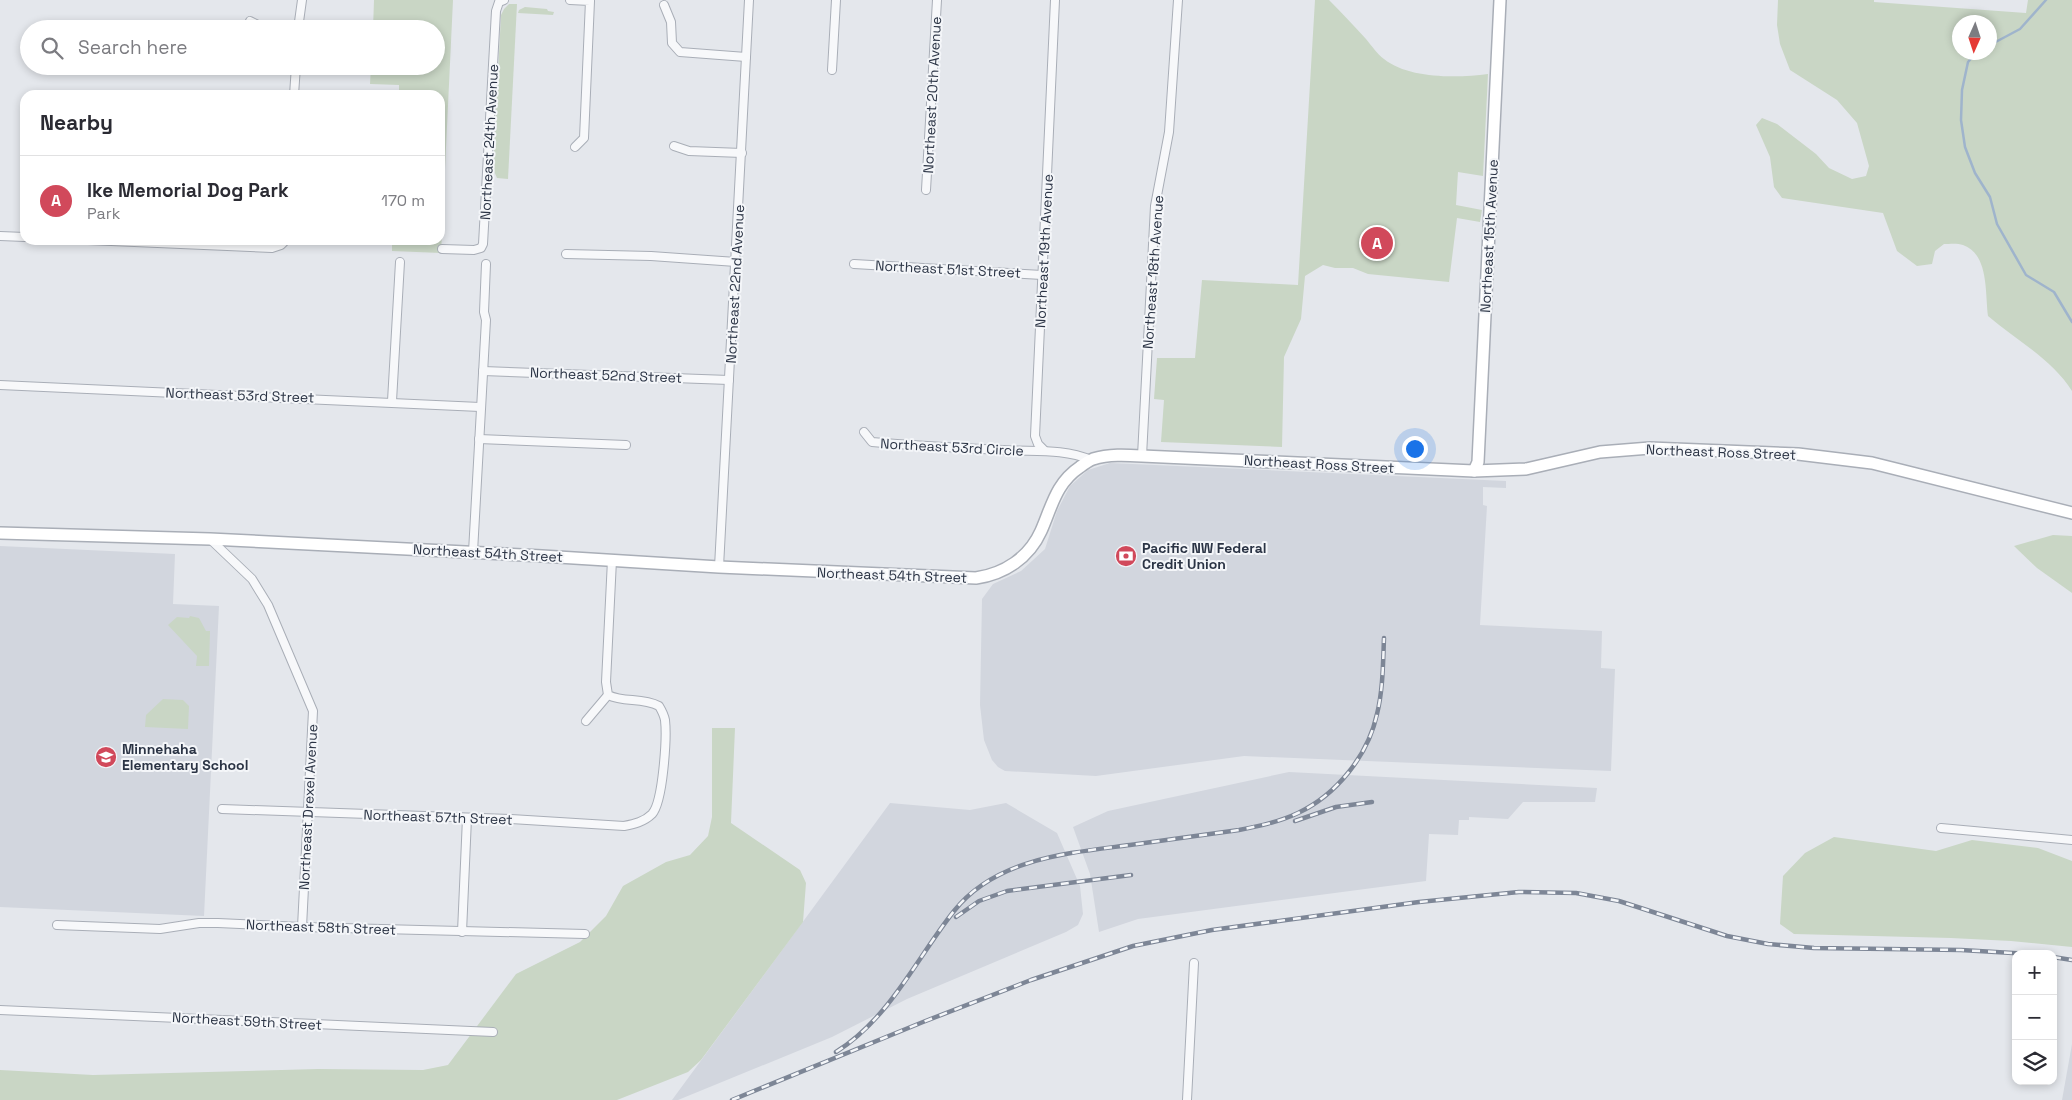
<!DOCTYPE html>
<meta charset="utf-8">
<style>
body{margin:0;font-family:"Space Grotesk",sans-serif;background:#f2f2f3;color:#2b2b33}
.controls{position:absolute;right:15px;bottom:15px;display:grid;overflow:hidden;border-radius:10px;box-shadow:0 2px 8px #0003}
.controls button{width:45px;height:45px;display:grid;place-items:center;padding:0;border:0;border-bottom:1px solid #e1e1e2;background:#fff;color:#2b2b33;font:25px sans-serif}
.compass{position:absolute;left:1952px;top:15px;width:45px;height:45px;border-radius:50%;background:#fff;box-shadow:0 2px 8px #0003;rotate:183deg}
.you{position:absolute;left:1414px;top:448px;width:18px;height:18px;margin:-12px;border:4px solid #fff;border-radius:50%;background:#1a73e8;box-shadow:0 0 0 8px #1a73e833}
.badge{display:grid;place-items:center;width:32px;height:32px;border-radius:50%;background:#d1495b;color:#fff;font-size:16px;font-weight:700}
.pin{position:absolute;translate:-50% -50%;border:2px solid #fff;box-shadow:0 1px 5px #0006}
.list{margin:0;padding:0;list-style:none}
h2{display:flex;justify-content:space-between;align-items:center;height:65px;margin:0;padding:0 20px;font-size:21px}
h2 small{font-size:16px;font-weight:400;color:#7c7c81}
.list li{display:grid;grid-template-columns:32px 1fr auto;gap:15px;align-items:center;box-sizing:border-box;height:90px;padding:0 20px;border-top:1px solid #e1e1e2}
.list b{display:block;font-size:19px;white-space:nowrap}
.list p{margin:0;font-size:16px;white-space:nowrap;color:#7c7c81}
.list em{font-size:16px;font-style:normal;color:#7c7c81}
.icon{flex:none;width:28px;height:28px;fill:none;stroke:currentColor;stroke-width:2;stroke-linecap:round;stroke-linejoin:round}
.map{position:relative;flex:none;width:2072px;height:1100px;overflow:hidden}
.search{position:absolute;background:#fff;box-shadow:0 2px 8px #0003;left:20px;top:20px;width:425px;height:55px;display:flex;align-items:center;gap:12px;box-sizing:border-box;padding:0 18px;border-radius:28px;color:#7c7c81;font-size:19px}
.panel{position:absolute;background:#fff;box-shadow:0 2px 8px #0003;left:20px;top:90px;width:425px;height:155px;border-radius:15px}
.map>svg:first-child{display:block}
</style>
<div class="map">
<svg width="2072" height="1100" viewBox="0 0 2072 1100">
<rect width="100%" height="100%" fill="#e4e7ec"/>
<g fill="#d2d6de">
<path d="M1110 463 1506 481V488L1483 487V505L1487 506 1480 625 1602 631 1601 668 1615 669 1611 771 1244 756 1096 776 1005 771 998 767 992 760 984 740 980 705 982 599 993 584 1021 571 1045 549 1057 511 1070 486 1088 470Z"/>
<path d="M0 546 175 554 173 604 219 606 204 916 0 907Z"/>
<path d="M1289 772 1597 788 1595 802H1523L1508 819 1469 817V820H1459L1458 835 1429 834 1426 881 1138 919 1099 932 1090 874 1073 827 1108 811Z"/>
<path d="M890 803 970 810 1006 803 1057 833 1080 886 1083 914 1078 925 1066 932 907 999 832 1037 678 1100H672Z"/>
<path d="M2072 1044V1100H2062Z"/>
</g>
<g fill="#c9d6c5" fill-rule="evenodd">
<path d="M374 0H453L441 253 392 251V240H440V95H399V85L370 84 371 66H436V29H373Z"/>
<path d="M1315 0H1329C1342 13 1354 26 1366 39 1372 46 1377 54 1384 59 1409 79 1457 78 1488 74L1483 176 1458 172 1456 205 1482 210 1480 222 1457 218 1449 282 1368 274 1353 268H1335L1323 265 1305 276 1301 319 1284 357 1282 447 1161 442 1164 400 1154 399 1157 358H1195L1202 280 1298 285Z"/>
<path d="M1778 0H1874V2L2026 13 2028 0H2072V391C2052 359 2016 340 1988 316 1985 293 1989 254 1963 245 1958 243 1949 244 1944 244L1935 251 1932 264 1917 266 1897 251 1883 213 1782 198 1774 187 1770 157 1756 125 1762 118 1777 124 1816 154 1829 168 1852 179 1866 176 1869 166 1857 123 1837 100 1790 70 1780 44 1777 25ZM1960 22H1990V52H1960Z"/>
<path d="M509 4H517L508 179 497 178 493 169 501 15 504 9Z"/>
<path d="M525 7 547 9 548 11 554 12 553 15 518 13 519 10Z"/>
<path d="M2053 535 2072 536V593L2037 568 2014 546Z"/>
<path d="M190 616 199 618 206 631H210L209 666H196L197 656 168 625 177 617 189 618Z"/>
<path d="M163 699 183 700 189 706 188 729 145 727 146 715Z"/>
<path d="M712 728H735L731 823 800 870 806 883 803 922 701 1060 688 1072 617 1100H0V1070L93 1075 318 1069 423 1070 448 1065 516 974 580 942 606 916 623 886 666 862 690 855 708 836 712 817Z"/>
<path d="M1834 837 1936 851 1972 840 2038 848 2072 861V947L2011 941 1951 938 1794 934 1780 924 1783 876 1805 853Z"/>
</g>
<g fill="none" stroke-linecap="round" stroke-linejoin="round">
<g stroke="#9fb4cc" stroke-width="2.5">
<path d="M1990 45 2020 29 2046 0"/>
<path d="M1977 52 1968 62 1962 90 1961 120 1965 147 1975 173 1990 197 1997 224 2026 275 2054 292 2072 322"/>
</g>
<g stroke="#a9aeb7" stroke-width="10">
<g id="street">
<path d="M570 0 590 1 584 138 575 147"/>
<path d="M664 5 671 22 672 43 680 52 746 57"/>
<path d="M250 21 266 29"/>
<path d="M298 29 302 0"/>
<path d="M832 70 836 0"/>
<path d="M294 95 296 66"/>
<path d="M674 146 689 151 742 153"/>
<path d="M926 190 937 0"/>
<path d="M0 236 25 237"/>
<path d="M88 240 272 248 281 245 286 240"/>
<path d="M442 249 474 250 481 248 483 244 496 11 499 2 504 0"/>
<path d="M566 254 651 256 736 262"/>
<path d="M854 264 1042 275"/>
<path d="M483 371 729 380"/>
<path d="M0 385 480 407"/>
<path d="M392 401 400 262"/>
<path d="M864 432 872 442C916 446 959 448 1003 450 1033 452 1063 448 1091 460"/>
<path d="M479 439 626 445"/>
<path d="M1044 450 1038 444 1035 436 1055 0"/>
<path d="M1142 456 1155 206 1169 132 1178 0"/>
<path d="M210 539 252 579 268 605 313 711 302 927"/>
<path d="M473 552 486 320 484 312 486 264"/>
<path d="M719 567 749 0"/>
<path d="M586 721 608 695"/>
<path d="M222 809 511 819 624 826C634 824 644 822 652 814 663 802 667 738 665 720 664 715 662 711 659 706 641 697 625 703 608 695L606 682 612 560"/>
<path d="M1941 828 2072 840"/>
<path d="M57 925 160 929 199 923H218L302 927 585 934"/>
<path d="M462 932 467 818"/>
<path d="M0 1010 493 1032"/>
<path d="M1187 1100 1194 963"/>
</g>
</g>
<g stroke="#a9aeb7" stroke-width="14">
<g id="secondary">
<path d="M1474 471 1478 462 1500 0"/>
<path d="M0 533 210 539 542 556 719 567 976 578C1004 574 1029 558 1041 531 1052 506 1056 483 1080 467 1084 464 1088 461 1093 459 1109 454 1126 455 1142 456L1474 471 1526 469 1600 452 1650 448 1798 454 1872 463 2072 513"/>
</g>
</g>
<use href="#street" stroke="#f7f8fa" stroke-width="8"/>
<use href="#secondary" stroke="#fff" stroke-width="11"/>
<g stroke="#7d8696" stroke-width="4.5">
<g id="rail">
<path d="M1295 821 1336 807 1372 802"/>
<path d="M956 917 979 901 1007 891 1131 875"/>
<path d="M2053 957 2072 960"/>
<path d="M836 1052C890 1018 916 959 954 911 996 858 1069 853 1130 845 1167 840 1203 835 1239 830 1259 826 1279 822 1298 813 1336 795 1368 756 1377 714 1383 690 1383 663 1384 638"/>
<path d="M732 1100 923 1022 1031 980 1133 946 1212 930 1419 902 1519 892 1576 893 1619 901 1727 936 1768 944 1814 948 1961 950 2030 954"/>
</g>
</g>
<use href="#rail" stroke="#f4f6f9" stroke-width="2.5" stroke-dasharray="8" stroke-linecap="butt"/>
</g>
<defs>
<g id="bank-disc" transform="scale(1.125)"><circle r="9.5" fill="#d1495b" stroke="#f4f6f9"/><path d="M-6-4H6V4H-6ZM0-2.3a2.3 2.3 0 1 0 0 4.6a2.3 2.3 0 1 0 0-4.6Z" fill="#fff"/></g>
<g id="school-disc" transform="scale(1.125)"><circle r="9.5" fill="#d1495b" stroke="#f4f6f9"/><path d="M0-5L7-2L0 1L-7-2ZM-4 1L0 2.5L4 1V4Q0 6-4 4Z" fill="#fff"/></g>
</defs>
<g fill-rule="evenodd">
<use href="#bank-disc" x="1126" y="556"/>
<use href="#school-disc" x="106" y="757"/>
</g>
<g text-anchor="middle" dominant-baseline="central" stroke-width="4" stroke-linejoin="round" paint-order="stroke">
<g font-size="14" fill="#2b3445" stroke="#f4f6f9">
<text transform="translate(932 95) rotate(-87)">Northeast 20th Avenue</text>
<text transform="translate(489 142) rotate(-87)">Northeast 24th Avenue</text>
<text transform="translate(1489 236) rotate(-87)">Northeast 15th Avenue</text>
<text transform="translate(1044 251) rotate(-87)">Northeast 19th Avenue</text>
<text transform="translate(948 269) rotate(3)">Northeast 51st Street</text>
<text transform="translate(1153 272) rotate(-86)">Northeast 18th Avenue</text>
<text transform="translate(735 284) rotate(-87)">Northeast 22nd Avenue</text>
<text transform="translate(606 375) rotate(2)">Northeast 52nd Street</text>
<text transform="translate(240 395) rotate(2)">Northeast 53rd Street</text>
<text transform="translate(952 447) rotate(3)">Northeast 53rd Circle</text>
<text transform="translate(1721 452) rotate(2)">Northeast Ross Street</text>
<text transform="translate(1319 464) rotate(3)">Northeast Ross Street</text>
<text transform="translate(488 553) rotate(3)">Northeast 54th Street</text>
<text transform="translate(892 575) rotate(2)">Northeast 54th Street</text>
<text transform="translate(308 807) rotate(-87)">Northeast Drexel Avenue</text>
<text transform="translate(438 817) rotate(2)">Northeast 57th Street</text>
<text transform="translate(321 927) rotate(2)">Northeast 58th Street</text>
<text transform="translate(247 1021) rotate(3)">Northeast 59th Street</text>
</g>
<g font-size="14" font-weight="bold" fill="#2b3445" stroke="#f4f6f9" text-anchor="start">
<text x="1142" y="548">Pacific NW Federal<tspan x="1142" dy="16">Credit Union</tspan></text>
<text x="122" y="749">Minnehaha<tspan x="122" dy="16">Elementary School</tspan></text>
</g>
</g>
</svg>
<div class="controls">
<button>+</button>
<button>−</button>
<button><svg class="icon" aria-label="layers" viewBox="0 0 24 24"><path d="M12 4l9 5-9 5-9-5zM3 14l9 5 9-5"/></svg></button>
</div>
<svg class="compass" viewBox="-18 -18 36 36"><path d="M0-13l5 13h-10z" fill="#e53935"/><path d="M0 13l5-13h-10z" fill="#7c7c81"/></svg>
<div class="you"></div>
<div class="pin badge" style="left:1377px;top:243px">A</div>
<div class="search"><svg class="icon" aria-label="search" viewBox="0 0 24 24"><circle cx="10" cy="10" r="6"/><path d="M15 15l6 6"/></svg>Search here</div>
<section class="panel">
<h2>Nearby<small></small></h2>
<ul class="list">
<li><span class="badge">A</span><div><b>Ike Memorial Dog Park</b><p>Park</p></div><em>170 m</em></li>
</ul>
</section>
</div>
